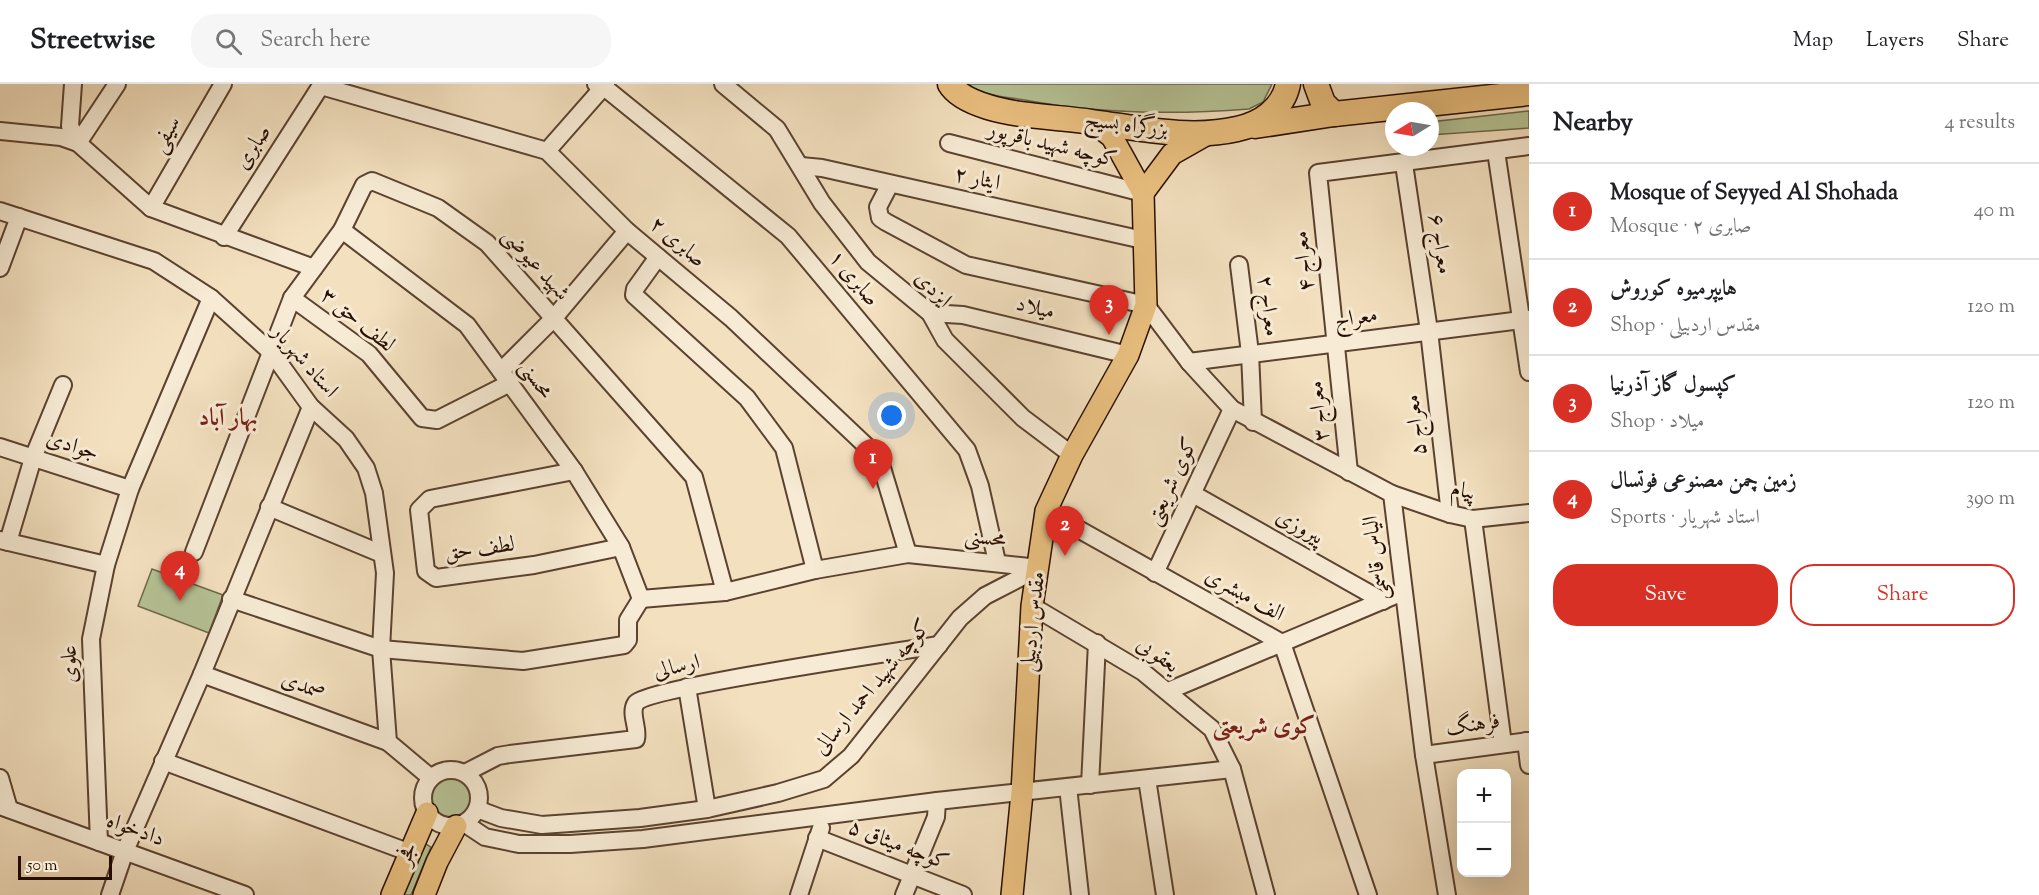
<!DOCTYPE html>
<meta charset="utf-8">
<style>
body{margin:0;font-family:"Sorts Mill Goudy",Amiri,serif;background:#f6f6f6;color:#202124}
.controls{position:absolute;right:18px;bottom:18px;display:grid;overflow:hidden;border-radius:12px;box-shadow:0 6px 24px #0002}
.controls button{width:54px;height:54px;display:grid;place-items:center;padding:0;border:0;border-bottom:2px solid #e0e0e0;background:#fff;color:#202124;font:30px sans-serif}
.compass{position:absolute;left:1385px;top:18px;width:54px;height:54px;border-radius:50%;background:#fff;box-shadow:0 6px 24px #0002;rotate:259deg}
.scale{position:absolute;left:18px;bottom:15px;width:94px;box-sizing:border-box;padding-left:6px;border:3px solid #280e00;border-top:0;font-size:16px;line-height:21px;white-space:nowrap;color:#280e00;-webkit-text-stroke:4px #f7ebd5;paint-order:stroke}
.you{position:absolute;left:892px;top:332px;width:21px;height:21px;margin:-15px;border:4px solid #fff;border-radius:50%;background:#1a73e8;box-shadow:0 0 0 9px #1a73e833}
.badge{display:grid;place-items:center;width:39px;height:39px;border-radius:50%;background:#d93025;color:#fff;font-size:20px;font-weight:700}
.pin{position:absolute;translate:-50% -50px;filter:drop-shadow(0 2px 3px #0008)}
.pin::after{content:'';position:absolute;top:32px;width:21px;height:18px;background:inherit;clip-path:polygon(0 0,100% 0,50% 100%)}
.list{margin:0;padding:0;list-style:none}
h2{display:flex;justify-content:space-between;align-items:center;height:78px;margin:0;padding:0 24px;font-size:26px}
h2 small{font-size:20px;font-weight:400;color:#757577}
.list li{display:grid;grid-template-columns:39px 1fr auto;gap:18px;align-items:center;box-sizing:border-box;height:96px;padding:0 24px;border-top:2px solid #e0e0e0}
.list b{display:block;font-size:22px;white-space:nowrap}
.list p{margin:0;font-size:20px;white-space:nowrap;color:#757577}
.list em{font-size:20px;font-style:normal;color:#757577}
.actions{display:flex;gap:12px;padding:18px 24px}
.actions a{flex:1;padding:14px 0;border:2px solid #d93025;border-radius:24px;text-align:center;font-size:21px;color:#d93025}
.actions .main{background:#d93025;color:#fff}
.icon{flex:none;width:33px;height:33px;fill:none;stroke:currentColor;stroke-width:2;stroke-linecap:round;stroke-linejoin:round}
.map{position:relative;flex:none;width:1529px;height:811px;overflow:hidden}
header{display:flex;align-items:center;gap:36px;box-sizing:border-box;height:84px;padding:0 30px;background:#fff;border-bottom:2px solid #e0e0e0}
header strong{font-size:28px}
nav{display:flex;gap:33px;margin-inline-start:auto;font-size:21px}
.search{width:420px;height:54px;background:#f6f6f6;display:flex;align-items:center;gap:15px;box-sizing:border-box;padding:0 21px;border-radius:24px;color:#757577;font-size:22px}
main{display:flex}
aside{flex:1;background:#fff}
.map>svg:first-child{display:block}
</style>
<header>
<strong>Streetwise</strong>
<div class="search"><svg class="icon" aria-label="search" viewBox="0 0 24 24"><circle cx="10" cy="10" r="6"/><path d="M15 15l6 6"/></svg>Search here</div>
<nav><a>Map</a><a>Layers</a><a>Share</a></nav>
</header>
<main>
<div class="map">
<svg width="1529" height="811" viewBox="0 0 1529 811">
<rect width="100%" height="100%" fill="#f3e0bf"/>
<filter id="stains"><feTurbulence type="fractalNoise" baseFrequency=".00333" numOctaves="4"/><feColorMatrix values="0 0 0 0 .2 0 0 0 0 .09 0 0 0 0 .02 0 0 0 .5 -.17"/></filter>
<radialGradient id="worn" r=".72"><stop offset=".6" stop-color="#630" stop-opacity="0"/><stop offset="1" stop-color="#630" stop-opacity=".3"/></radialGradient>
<g fill="#b6c396" stroke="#6f684b" stroke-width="1.5">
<path d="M968 0H1272L1263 18 1249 25C1173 31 1099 30 1025 16 1006 13 984 12 968 0Z"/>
<path d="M1529 27V44L1430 51V38Z"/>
<path d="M152 485 223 511 209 549 138 522Z"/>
<circle cx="451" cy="713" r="20"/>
<path d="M424 759 431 763 411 811H401Z"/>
</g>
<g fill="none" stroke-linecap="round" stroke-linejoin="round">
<g stroke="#5b4230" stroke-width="20">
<g id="minor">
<path d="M73 0 70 42 78 59"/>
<path d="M596 0 604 3 788 152 967 366 980 402 997 478"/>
<path d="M723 0 777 45 822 119 868 178 930 229 945 256 1023 334 1072 371"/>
<path d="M321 2 547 67 627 147 731 234 879 374 908 470"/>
<path d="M0 47 61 53 78 59 151 124 314 184"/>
<path d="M78 59 117 0"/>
<path d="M949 59 1143 109"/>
<path d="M547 67 606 0"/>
<path d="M1496 67 1529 288"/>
<path d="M1404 80 1429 247 1450 430"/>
<path d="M801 82 822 84 1143 156"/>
<path d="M890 100 878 123 880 134 886 138 966 181 1146 221 1189 278 1232 325 1392 410 1424 671 1447 811"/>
<path d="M151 124 223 0"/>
<path d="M0 127 154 177 211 214 272 269 311 323 346 355 366 384 374 409 385 489 381 565 388 658 431 694"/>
<path d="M342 146 467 241 574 387 621 463 641 515 725 508 815 486 908 470 1039 484"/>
<path d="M224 153 322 0"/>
<path d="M658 173 635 205 634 211 747 314 784 364 815 486"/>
<path d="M1239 181 1250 269 1253 338"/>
<path d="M0 184 19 133"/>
<path d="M292 214 369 270 422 334 437 336 510 299"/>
<path d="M930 229 963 231 1128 271"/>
<path d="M1189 278 1529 235"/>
<path d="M501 287 553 235 627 147"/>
<path d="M0 363 130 405"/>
<path d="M574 387 430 415 419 426 426 487 436 494 534 481 621 463"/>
<path d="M1349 388 1318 89 1529 62"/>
<path d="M1193 410 1383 517"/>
<path d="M1392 410 1450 430 1473 435 1529 429"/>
<path d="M269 423 382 470"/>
<path d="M1046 427 1282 559 1368 811"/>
<path d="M1473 435 1503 660"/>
<path d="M0 456 106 481"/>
<path d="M8 458 33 374 63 301"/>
<path d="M194 468 292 214 342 146 364 101 372 97 438 124 487 159 694 393 725 508"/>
<path d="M1155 489 1232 325"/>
<path d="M231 515 381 565 523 577 624 561 628 556V536L641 515"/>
<path d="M1032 522 1143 588 1212 645 1232 685 1266 811"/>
<path d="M202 590 388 658"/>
<path d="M687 603 707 725"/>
<path d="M1168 607 1403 508"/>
<path d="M1526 657 1529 681"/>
<path d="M1424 671 1529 657"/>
<path d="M163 677 408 768"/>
<circle cx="451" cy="714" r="28"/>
<path d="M465 689 498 672 510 670 636 655C639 644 629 629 636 619 649 604 901 567 939 561"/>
<path d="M0 694 9 725"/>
<path d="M1147 695 1165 811"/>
<path d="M1090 701 1097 559"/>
<path d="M1068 703 1080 811"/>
<path d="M0 722 245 811"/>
<path d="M477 725 501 734 542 741 640 734 707 725 778 709 824 695 851 672 960 534 985 512 1039 484"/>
<path d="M464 739 485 753 519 760H570L643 755 937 717 1232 685"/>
<path d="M817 754 963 811"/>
<path d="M99 758 91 555 106 481 130 405 211 214"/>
<path d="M110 811 125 767 202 590 311 323"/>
<path d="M799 811 821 744"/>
<path d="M904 811 936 733 937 717"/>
</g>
</g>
<g stroke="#280e00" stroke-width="24">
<g id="major">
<path d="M1143 109 1172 70 1209 49"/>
<path d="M392 811 427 729"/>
<path d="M424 811 437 778 456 742"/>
<path d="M1012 811 1022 709 1032 522 1046 427 1072 371 1128 271 1146 221 1143 109 1112 53 1091 37"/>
</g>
</g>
<g stroke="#280e00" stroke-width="27">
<g id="highway">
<path d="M950 0C957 12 975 19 988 23 1021 33 1058 33 1092 38 1139 44 1190 56 1237 45 1261 40 1283 25 1288 0"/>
<path d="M1316 0 1323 19 1334 30"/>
<path d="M1255 42 1334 30 1529 9"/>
</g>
</g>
<use href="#minor" stroke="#f7ebd5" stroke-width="16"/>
<use href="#major" stroke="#eac080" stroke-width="21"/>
<use href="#highway" stroke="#eac080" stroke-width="24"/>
</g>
<g text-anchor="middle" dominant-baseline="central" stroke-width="6" stroke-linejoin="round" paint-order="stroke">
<g font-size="22" fill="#280e00" stroke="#f7ebd5">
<text transform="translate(1126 42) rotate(7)">بزرگراه بسیج</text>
<text transform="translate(167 51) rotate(-60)">سیفی</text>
<text transform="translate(1052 62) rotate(14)">کوچه شهید باقرپور</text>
<text transform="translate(254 64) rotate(-57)">صابری</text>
<text transform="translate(977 96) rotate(12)">ایثار ۲</text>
<text transform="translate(677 159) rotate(40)">صابری ۲</text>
<text transform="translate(1439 160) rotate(81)">معراج ۶</text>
<text transform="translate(1305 177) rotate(-96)">معراج ۴</text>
<text transform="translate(535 181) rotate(48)">شهید عیوضی</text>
<text transform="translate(853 195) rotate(50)">صابری ۱</text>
<text transform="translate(932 206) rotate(45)">ایزدی</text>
<text transform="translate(1267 222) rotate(83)">معراج ۲</text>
<text transform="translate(1035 225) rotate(14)">میلاد</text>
<text transform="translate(1356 235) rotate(-8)">معراج</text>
<text transform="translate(357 237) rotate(39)">لطف حق ۳</text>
<text transform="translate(304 278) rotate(49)">استاد شهریار</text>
<text transform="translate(535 296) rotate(54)">محسنی</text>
<text transform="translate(1320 327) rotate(-96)">معراج ۳</text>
<text transform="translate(1417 341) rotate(-97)">معراج ۵</text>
<text transform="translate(72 363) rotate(18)">جوادی</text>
<text transform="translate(1173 398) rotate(-65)">کوی شریعتی</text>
<text transform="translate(1463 408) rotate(11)">پیام</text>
<text transform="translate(1299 444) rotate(29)">پیروزی</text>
<text transform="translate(985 455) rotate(6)">محسنی</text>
<text transform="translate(480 466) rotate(-8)">لطف حق</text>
<text transform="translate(1377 474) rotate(-97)">الیاس قاسمی</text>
<text transform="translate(1244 512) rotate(29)">الف مبشری</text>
<text transform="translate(1034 538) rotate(-84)">مقدس اردبیلی</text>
<text transform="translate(1157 572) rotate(35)">یعقوبی</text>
<text transform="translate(71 580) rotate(-91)">علوی</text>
<text transform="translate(677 584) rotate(-13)">ارسالی</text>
<text transform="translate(303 603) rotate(20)">صمدی</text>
<text transform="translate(873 604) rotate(-50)">کوچه شهید احمد ارسالی</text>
<text transform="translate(1473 642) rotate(-8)">فرهنگ</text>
<text transform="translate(135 747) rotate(20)">دادخواه</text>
<text transform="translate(898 762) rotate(21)">کوچه میثاق ۵</text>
<text transform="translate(408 770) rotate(-67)">فجر</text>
</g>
<g font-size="24" font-weight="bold" fill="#7a1f14" stroke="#f7ebd5">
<text x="228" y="335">بهار آباد</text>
<text x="1264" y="643">کوی شریعتی</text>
</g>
</g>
<rect width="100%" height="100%" filter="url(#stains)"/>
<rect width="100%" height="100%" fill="url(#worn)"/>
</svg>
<div class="controls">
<button>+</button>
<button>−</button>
</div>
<svg class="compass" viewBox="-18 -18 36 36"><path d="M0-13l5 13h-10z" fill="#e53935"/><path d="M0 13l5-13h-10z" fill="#757577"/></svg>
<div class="scale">50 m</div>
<div class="you"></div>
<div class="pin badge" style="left:873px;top:405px">1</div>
<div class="pin badge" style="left:1065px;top:472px">2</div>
<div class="pin badge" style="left:1109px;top:251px">3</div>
<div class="pin badge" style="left:180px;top:517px">4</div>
</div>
<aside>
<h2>Nearby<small>4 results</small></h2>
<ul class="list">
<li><span class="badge">1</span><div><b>Mosque of Seyyed Al Shohada</b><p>Mosque · صابری ۲</p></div><em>40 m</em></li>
<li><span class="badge">2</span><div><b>هایپرمیوه کوروش</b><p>Shop · مقدس اردبیلی</p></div><em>120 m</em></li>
<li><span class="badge">3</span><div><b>کپسول گاز آذرنیا</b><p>Shop · میلاد</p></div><em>120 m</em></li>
<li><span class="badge">4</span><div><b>زمین چمن مصنوعی فوتسال</b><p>Sports · استاد شهریار</p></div><em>390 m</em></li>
</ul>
<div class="actions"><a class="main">Save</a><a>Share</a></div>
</aside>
</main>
